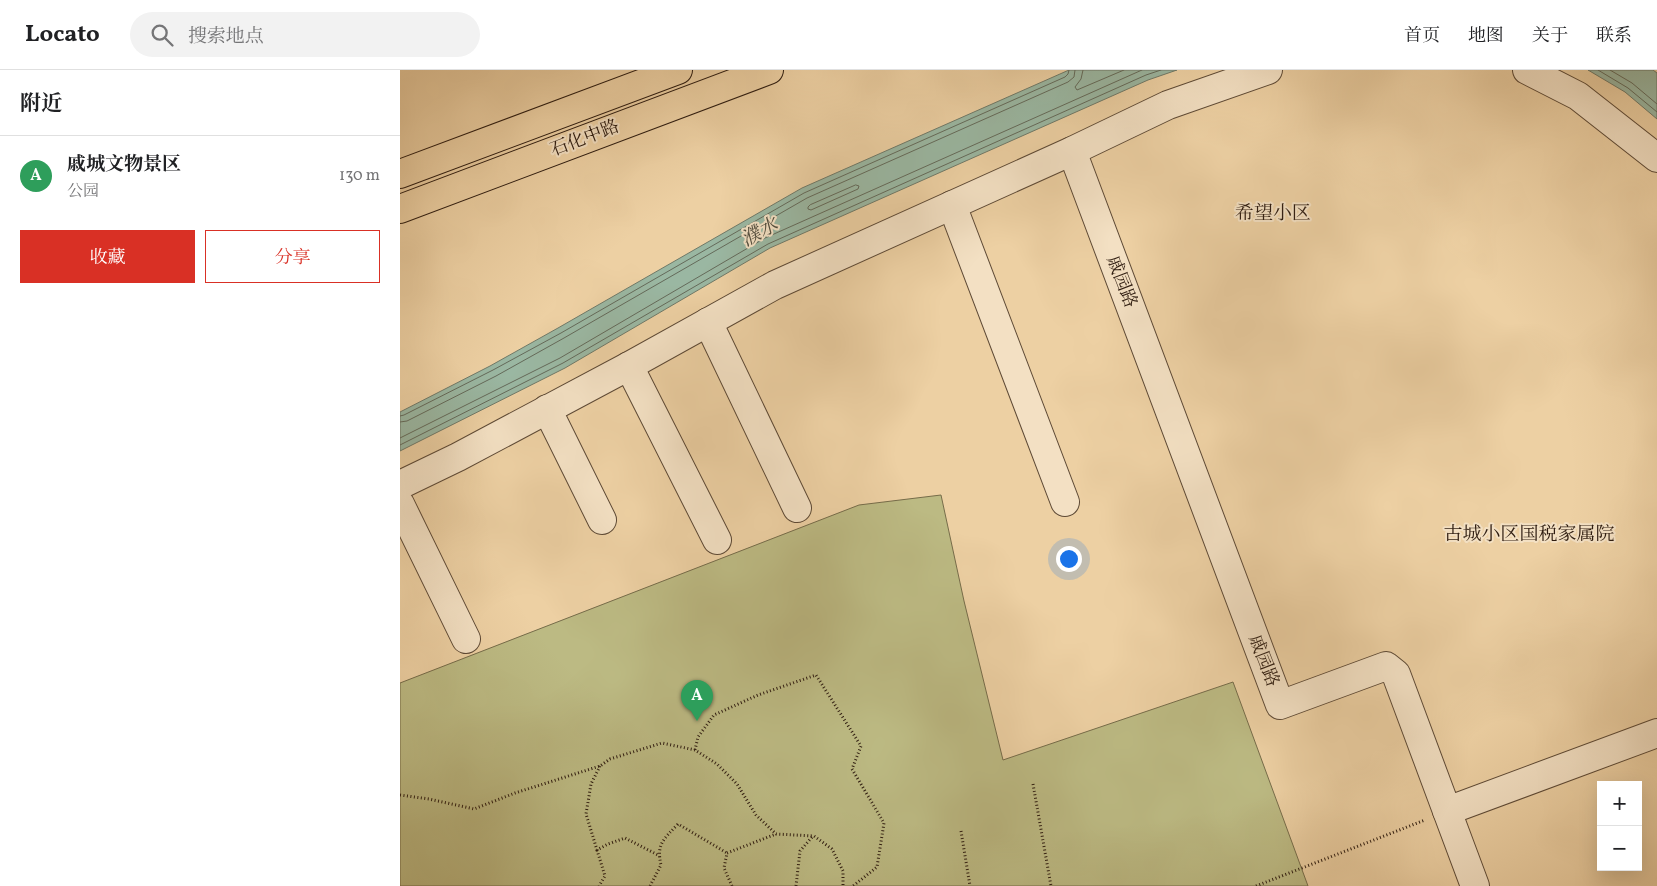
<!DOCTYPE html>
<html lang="zh">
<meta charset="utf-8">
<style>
body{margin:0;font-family:Vollkorn,"Noto Serif SC",serif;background:#f2f2f2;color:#202124}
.controls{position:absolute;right:15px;bottom:15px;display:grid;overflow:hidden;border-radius:0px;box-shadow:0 5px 20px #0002}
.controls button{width:45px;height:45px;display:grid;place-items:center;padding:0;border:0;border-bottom:1px solid #e0e0e0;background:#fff;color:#202124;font:25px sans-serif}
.you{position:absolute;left:668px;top:488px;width:18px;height:18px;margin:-12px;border:4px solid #fff;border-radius:50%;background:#1a73e8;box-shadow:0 0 0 8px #1a73e833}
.badge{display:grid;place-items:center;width:32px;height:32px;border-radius:50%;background:#d93025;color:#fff;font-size:16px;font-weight:700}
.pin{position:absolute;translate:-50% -41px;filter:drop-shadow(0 1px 2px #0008)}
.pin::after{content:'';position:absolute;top:26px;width:18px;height:15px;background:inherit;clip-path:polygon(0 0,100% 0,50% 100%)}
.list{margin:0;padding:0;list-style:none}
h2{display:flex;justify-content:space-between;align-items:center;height:65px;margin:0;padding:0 20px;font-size:21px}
h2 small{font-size:16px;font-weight:400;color:#757577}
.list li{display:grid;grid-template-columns:32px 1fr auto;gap:15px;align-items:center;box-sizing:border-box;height:80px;padding:0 20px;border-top:1px solid #e0e0e0}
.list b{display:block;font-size:19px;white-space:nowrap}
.list p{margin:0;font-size:16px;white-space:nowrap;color:#757577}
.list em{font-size:16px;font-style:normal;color:#757577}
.actions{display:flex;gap:10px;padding:15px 20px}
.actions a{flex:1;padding:11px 0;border:1px solid #d93025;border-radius:0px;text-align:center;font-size:18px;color:#d93025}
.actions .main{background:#d93025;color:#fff}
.icon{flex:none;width:28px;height:28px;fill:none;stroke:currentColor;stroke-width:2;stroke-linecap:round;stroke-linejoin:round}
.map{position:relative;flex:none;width:1257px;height:816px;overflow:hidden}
header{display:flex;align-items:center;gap:30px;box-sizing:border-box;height:70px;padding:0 25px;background:#fff;border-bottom:1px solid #e0e0e0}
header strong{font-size:24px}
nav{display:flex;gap:28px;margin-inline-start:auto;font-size:18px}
.search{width:350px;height:45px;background:#f2f2f2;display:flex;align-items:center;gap:12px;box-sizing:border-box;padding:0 18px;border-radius:28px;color:#757577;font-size:19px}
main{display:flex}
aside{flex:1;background:#fff}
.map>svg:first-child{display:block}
</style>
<header>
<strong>Locato</strong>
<div class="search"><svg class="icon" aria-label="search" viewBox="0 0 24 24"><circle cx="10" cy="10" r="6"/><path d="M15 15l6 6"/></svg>搜索地点</div>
<nav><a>首页</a><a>地图</a><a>关于</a><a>联系</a></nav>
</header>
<main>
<aside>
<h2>附近<small></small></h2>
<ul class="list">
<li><span class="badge" style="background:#2e9e5b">A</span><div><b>戚城文物景区</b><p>公园</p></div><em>130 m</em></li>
</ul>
<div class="actions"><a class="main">收藏</a><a>分享</a></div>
</aside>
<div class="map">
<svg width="1257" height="816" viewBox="0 0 1257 816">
<rect width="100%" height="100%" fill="#edd0a3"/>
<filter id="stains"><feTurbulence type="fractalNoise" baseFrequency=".004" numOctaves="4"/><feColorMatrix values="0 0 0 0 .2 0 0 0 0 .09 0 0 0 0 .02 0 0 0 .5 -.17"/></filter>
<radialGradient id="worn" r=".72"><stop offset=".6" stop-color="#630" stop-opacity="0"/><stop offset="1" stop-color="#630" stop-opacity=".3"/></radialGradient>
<path fill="#bcba83" stroke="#766c4a" d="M541 425 564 531 603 690 833 612 908 816H0V613L459 435Z"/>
<g fill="#9ab7a2" stroke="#6f7968">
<path d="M669 0H777L748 10 370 178 165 298 0 381V342L90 296 158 258 402 118Z"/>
<path d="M1188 0H1253L1257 3V49L1225 22Z"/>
</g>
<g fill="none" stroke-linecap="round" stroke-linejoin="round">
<g stroke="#646a5a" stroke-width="1">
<path d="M683 0 681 9 675 17 677 20 724 0"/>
<path d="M1198 0 1228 18 1257 42"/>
<path d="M1210 0 1232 13 1257 34"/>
<path d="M456 115 459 116 458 119 411 140 408 139V137L410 135Z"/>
<path d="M0 346 4 345 93 300 161 263 404 123 665 7 668 4 669 0"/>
<path d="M0 352 7 351 96 306 164 268 407 128 668 12 674 7 675 0"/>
<path d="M0 368 160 288 365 168 742 0"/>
<path d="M0 375 163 293 368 174 746 5 761 0"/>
</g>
<g stroke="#5e4a36" stroke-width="30">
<g id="minor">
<path d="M1127 0 1178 26 1257 88"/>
<path d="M672 81 880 635 986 596 996 604 1047 741 1257 663"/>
<path d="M552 135 665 432"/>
<path d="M308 252 397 438"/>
<path d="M229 296 317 470"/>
<path d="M147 339 202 450"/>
<path d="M0 415 58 387 229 296 375 215 672 81 768 35 868 0"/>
<path d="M0 434 66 569"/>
<path d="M1047 741 1075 816"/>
</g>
</g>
<g stroke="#2f1d11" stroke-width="30">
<g id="major">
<path d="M0 104 278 0"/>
<path d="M0 139 369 0"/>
</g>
</g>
<g stroke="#2f1d11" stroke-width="3" stroke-dasharray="1 2.5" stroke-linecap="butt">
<path d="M295 680 298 667 314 645 358 625 416 605 461 676 452 699 484 753 477 797 453 816"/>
<path d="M200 696 191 714 186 744 197 780 208 774 225 768 258 785"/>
<path d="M633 714 651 816"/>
<path d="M0 725 29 729 74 739 115 723 200 696 210 689 262 673 295 680 317 694 337 714 356 745 376 764 414 766 432 779 443 801V816"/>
<path d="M561 761 570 816"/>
<path d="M197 780 205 806 199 816"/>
<path d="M250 816 261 795C256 774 264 769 278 754L327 783"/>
<path d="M332 816 324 798 327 783 376 764"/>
<path d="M396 816 400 781 413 766"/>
<path d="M856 816 1025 750"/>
</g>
<use href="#minor" stroke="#f3e0c3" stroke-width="28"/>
<use href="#major" stroke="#edd0a3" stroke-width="28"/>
</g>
<g text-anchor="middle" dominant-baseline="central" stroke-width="4" stroke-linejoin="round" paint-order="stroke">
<g font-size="18" fill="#2f1d11" stroke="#f3e0c3">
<text transform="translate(185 69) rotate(-21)">石化中路</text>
<text transform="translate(721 212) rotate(69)">戚园路</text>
<text transform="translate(863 591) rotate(69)">戚园路</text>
</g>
<g font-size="19" fill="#2f1d11" stroke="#f3e0c3">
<text x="873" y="144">希望小区</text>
<text x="1129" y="465">古城小区国税家属院</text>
</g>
<g font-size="19" font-style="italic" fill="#4f4b3c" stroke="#f3e0c3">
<text transform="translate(360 163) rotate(-29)">濮水</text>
</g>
</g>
<rect width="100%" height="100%" filter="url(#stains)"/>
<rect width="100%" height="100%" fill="url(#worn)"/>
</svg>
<div class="controls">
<button>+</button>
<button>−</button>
</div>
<div class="you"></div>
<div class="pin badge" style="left:297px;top:651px;background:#2e9e5b">A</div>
</div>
</main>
